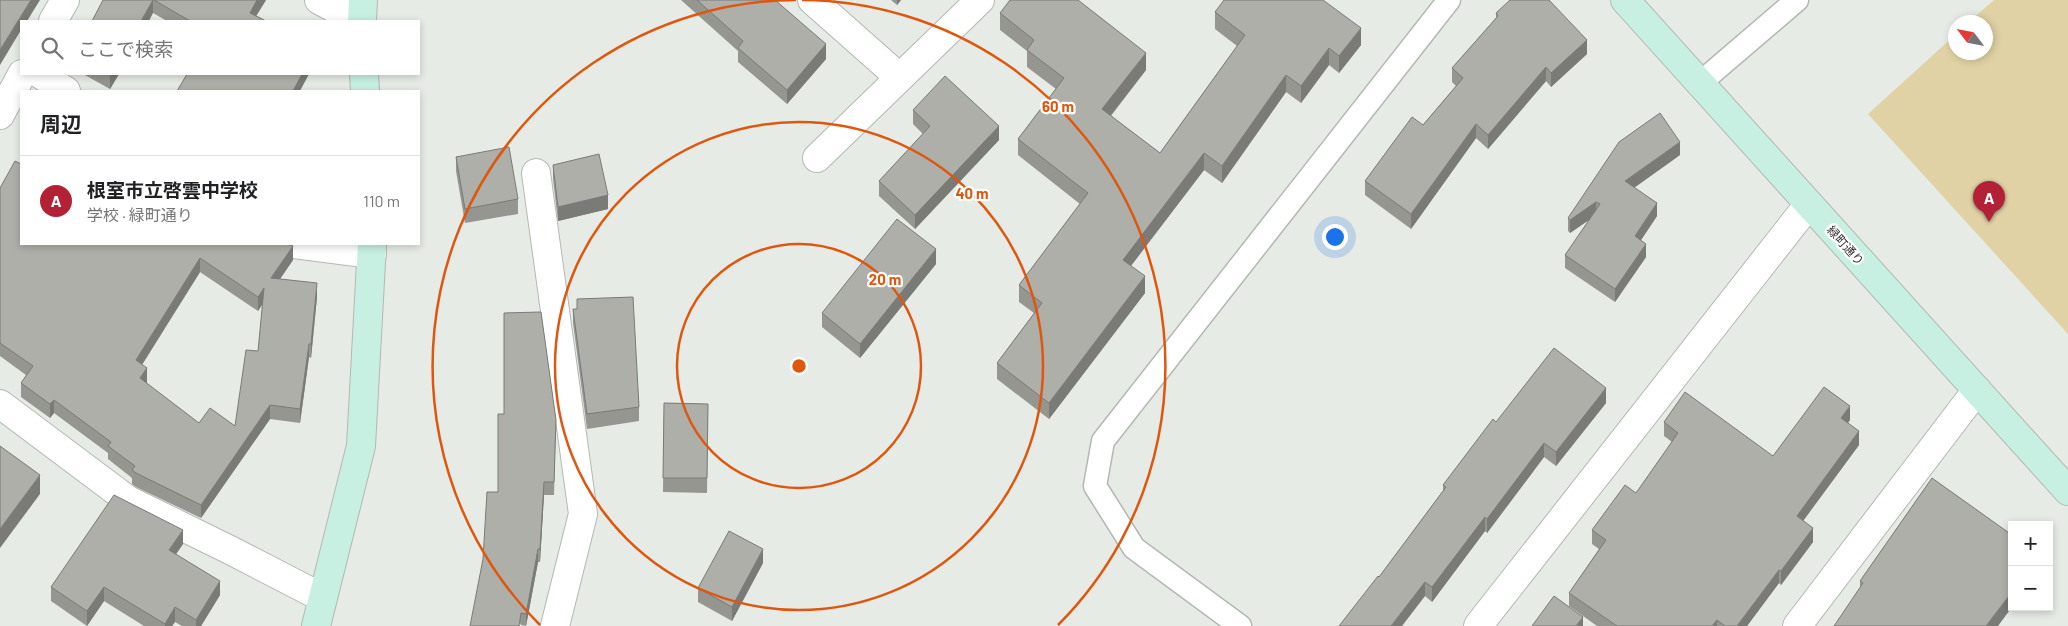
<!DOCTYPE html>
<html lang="ja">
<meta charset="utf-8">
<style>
body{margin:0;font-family:Barlow,"Noto Sans JP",sans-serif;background:#f6f6f6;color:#202124}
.controls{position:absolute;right:15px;bottom:15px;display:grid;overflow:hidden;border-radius:0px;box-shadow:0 2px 8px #0003}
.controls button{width:45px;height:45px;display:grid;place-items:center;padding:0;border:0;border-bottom:1px solid #e0e0e0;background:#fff;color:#202124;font:25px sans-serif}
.compass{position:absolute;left:1948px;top:15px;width:45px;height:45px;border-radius:50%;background:#fff;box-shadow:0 2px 8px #0003;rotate:302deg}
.you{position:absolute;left:1334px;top:236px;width:18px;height:18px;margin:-12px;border:4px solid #fff;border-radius:50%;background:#1a73e8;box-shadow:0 0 0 8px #1a73e833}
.badge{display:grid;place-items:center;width:32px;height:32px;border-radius:50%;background:#b32137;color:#fff;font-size:16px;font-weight:700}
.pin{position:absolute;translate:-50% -41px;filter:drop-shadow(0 1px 2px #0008)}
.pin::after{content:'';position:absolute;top:26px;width:18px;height:15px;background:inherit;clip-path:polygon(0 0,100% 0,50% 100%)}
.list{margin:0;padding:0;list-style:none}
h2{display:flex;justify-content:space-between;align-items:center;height:65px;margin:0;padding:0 20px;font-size:21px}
h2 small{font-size:16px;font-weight:400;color:#757577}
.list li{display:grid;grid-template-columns:32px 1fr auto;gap:15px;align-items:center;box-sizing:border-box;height:90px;padding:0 20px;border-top:1px solid #e0e0e0}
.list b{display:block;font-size:19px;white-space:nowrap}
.list p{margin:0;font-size:16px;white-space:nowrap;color:#757577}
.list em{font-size:16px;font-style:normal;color:#757577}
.icon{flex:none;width:28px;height:28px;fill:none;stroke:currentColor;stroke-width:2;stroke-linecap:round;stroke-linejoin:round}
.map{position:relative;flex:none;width:2068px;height:626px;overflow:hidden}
.search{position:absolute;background:#fff;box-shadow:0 2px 8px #0003;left:20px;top:20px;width:400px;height:55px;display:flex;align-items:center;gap:12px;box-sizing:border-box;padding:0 18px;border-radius:0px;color:#757577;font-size:19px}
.panel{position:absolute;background:#fff;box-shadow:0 2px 8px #0003;left:20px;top:90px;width:400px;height:155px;border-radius:0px}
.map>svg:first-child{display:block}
</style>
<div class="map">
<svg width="2068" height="626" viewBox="0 0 2068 626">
<rect width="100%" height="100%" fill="#e6ebe5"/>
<path fill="#e0d2a5" d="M1994 0H2068V334L1868 114 1955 35 1956 52H1986V22H1969Z"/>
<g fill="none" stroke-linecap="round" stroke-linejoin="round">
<g stroke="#b3b8b3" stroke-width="25">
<g id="lane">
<path d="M1700 83 1797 0"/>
<path d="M1240 626 1134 548 1095 486 1103 441 1449 0"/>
</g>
</g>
<g stroke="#b3b8b3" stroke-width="30">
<g id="street">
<path d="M319 0 358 21"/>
<path d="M812 0 899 77"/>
<path d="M53 21 65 0"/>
<path d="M40 74 66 91"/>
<path d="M0 115 22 74"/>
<path d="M817 158 980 0"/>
<path d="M536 173 583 514 555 626"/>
<path d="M294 244 372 254"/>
<path d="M0 404 128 500 232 551 321 597"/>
<path d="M1478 626 1809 204"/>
<path d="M1797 626 1977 390"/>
</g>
</g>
<g stroke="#b3b8b3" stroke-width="30">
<g id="secondary">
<path d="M1625 0 2068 491"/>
<path d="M362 21 363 0"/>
<path d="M364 74 365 91"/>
<path d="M316 626 361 446 372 244"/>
</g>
</g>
<use href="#lane" stroke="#fff" stroke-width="22"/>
<use href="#street" stroke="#fff" stroke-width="28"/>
<use href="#secondary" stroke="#c8f0e2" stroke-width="28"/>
</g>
<g fill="#969691" fill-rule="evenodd">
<path d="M103 0H266L256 16 266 21H167L153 13Z"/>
<path d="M681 0H775L826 59 787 104 738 62V51Z"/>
<path d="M891 0H901L897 5Z"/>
<path d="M1215 12 1361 45 1339 73 1329 65 1301 103 1286 92 1222 183 1204 170 1131 266 1145 293 1049 419 997 379V363L1034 313 1019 302V285L1080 204 1018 155V139L1056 89 1027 67V51L1000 30V13L1146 70 1111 116 1160 153 1237 46 1215 29Z"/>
<path d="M1496 13 1587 54 1551 87 1546 81 1488 149 1476 138 1411 229 1365 195V181L1423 125 1456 86 1452 82V68L1496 18Z"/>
<path d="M83 74H119L110 89Z"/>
<path d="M913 110 999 140 915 229 879 196V181L923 134 913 124Z"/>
<path d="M1680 155 1634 188 1657 216 1641 240 1646 257 1615 302 1565 268V255L1589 220 1570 233 1568 231V218Z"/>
<path d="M456 157 518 199V214L465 223 456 171Z"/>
<path d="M553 165 608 209 558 221 553 179Z"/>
<path d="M0 188 21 244 293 260 280 279 317 297 311 358 309 357 300 423 270 419 201 518 136 487 132 484V478L108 459V453L54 413 50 418 21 397V383L26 375 0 356ZM200 272 258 311 263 304 258 351 235 426 199 423 146 383 147 382 142 365Z"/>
<path d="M936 264 860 358 822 327V313Z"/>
<path d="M577 299 639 407V421L587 429 573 323V309H577Z"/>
<path d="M664 403 708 404 707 493 663 492Z"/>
<path d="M1606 403 1556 466 1544 457 1487 533 1485 531 1432 602 1425 596 1379 577 1443 491V485L1496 422Z"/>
<path d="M556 420 554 495H544L540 562H538L526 626 521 625 483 559 498 492Z"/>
<path d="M1850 420 1848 423 1859 445 1803 521 1813 542 1781 585 1779 583 1747 626H1597L1569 606V593L1599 549 1592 544V530L1636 493 1672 442 1664 436V422L1773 456Z"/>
<path d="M1932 478 1860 588V581Z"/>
<path d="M183 544 176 554 220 595 201 626H182L175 622 172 626H144L104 601 87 626 51 601V587Z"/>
<path d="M763 563 732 621 698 602V588Z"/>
</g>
<g fill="#7a7a76">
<path d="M31 0H40L27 21H21V30L0 65V50Z"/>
<path d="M153 0V13L149 21H141Z"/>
<path d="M257 0H266L253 21 250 13Z"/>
<path d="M897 0H901L897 5Z"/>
<path d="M1361 28V45L1339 73V56Z"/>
<path d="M1587 40V54L1551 87V73Z"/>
<path d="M826 44V59L787 104V90Z"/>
<path d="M1329 48V65L1301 103V86Z"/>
<path d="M1146 53V70L1102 126V109Z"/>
<path d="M1546 67V81L1488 149V135Z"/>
<path d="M111 74H119L110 89V75Z"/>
<path d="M302 74H309L300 91H293Z"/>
<path d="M1286 75V92L1222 183V166Z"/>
<path d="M1476 124V138L1411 229V214Z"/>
<path d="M999 126V140L915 229V215Z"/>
<path d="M1680 142V155L1625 194V181Z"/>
<path d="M1204 153V170L1123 276V260Z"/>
<path d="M608 195V209L558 221V207Z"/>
<path d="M1596 202V215L1570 233V220Z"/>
<path d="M1657 203V216L1635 249V236Z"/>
<path d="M1646 244V257L1615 302V289Z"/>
<path d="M293 246V260L271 292V278Z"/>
<path d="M936 249V264L860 358V344Z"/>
<path d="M200 258V272L136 374V360Z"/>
<path d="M1145 276V293L1049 419V403Z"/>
<path d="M317 283V297L311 358V344Z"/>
<path d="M264 288V301L258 311V297Z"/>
<path d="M309 344V357L300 423V409Z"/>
<path d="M147 368V382L140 391V378Z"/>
<path d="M1606 388V403L1556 466V452Z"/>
<path d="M54 400V413L50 418V404Z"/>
<path d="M270 405V419L201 518V505Z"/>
<path d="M1850 406V420L1841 432V418Z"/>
<path d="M1859 431V445L1797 529V516Z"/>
<path d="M1544 443V457L1487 533V519Z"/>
<path d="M40 475V494L0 548V529Z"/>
<path d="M544 482V495L540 562V549Z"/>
<path d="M1485 517V531L1432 602V587Z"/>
<path d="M1813 528V542L1781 585V571Z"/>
<path d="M183 530V544L169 564V550Z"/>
<path d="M538 549V562L526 626V614Z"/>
<path d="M763 549V563L732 621V607Z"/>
<path d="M1779 570V583L1747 626H1737Z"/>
<path d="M220 581V595L201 626H196V620Z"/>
<path d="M1425 582V596L1402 626H1391Z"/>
<path d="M104 587V601L87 626V611Z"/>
<path d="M2012 592V607L1998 626H1986Z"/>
<path d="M175 607V622L172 626H165V624Z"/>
<path d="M1583 617V626H1576Z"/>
<path d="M1717 620V626H1712Z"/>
</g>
<g fill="#aeafa9" stroke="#7a7a76" fill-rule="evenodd">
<path d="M0 0H31L0 50Z"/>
<path d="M103 0H153L141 21H92Z"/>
<path d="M154 0H257L250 13 266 21H190Z"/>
<path d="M697 0H775L826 44 787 90 738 48 743 41Z"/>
<path d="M1010 0H1078L1146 53 1102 109 1160 153 1245 35 1215 12 1224 0H1323L1361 28 1339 56 1329 48 1301 86 1286 75 1222 166 1204 153 1123 260 1145 276 1049 403 997 363 1042 303 1019 285 1088 193 1018 139 1064 78 1027 50 1034 40 1000 13Z"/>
<path d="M1510 0H1549L1587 40 1551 73 1546 67 1488 135 1476 124 1411 214 1365 181 1412 117 1423 125 1463 78 1452 68 1498 16 1496 13Z"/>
<path d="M187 74H302L293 91H177Z"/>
<path d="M945 76 999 126 915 215 879 181 930 126 913 110Z"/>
<path d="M1660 113 1680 142 1625 181 1657 203 1635 236 1646 244 1615 289 1565 255 1600 204 1596 202 1570 220 1568 218 1619 142Z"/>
<path d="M509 147 518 199 465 209 456 157Z"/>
<path d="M599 154 608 195 558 207 553 165Z"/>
<path d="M15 161 21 164V244H287L293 246 271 278 317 283 311 344H309L300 409 270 405 201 505 136 473 132 470 135 466 108 446 111 442 54 400 50 404 21 383 33 366 0 343V188ZM200 258 258 297 264 288 258 351 246 350 235 426 210 408 199 423 140 378 147 368 136 360Z"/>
<path d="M897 219 936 249 860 344 822 313Z"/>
<path d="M633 297 639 407 587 414 573 309H577V299Z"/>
<path d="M541 312 556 420 554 482H544L540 549H538L526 614 521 613 519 626H470L483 559 487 492H498V414H504V313Z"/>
<path d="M1554 348 1606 388 1556 452 1544 443 1487 519 1485 517 1432 587 1425 582 1391 626H1339L1378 576 1379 577 1446 487 1443 485 1493 419 1496 422Z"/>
<path d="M1824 387 1850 406 1841 418 1859 431 1797 516 1813 528 1781 571 1779 570 1737 626H1725L1717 620 1712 626H1617L1569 593 1606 540 1592 530 1625 485 1636 493 1678 433 1664 422 1685 392 1773 456Z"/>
<path d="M664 403 708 404 707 478H663Z"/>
<path d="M0 446 40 475 0 529Z"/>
<path d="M1932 478 2012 535V592L1986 626H1834L1863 583 1860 581Z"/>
<path d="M114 495 183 530 169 550 220 581 196 620 175 607 165 624 104 587 87 611 51 587Z"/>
<path d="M729 531 763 549 732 607 698 588Z"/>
<path d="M1554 596 1583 617 1576 626H1532Z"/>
</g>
<g fill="none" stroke="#df570e" stroke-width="2.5">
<circle cx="799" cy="366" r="122"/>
<circle cx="799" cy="366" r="244"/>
<path d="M540 625A366 366 0 0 1 796 0M802 0A366 366 0 0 1 1058 625"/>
</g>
<g text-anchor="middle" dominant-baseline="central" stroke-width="4.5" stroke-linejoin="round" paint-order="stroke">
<g font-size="12" fill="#2e302e" stroke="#fff">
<text transform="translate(1846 245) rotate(48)">緑町通り</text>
</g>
</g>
<circle cx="799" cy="366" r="8" fill="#df570e" stroke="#fff" stroke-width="2.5"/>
<g font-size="15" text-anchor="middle" font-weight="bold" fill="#df570e" stroke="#fff" stroke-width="4.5" stroke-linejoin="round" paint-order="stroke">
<text x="1058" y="112">60 m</text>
<text x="972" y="199">40 m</text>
<text x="885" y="285">20 m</text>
</g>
</svg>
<div class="controls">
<button>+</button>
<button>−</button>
</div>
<svg class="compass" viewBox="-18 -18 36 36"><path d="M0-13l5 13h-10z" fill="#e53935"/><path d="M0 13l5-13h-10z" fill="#757577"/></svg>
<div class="you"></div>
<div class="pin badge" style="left:1989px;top:222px">A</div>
<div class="search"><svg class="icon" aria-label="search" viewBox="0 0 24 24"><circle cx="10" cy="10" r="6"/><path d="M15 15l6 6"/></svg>ここで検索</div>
<section class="panel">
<h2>周辺<small></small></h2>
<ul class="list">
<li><span class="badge">A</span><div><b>根室市立啓雲中学校</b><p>学校 · 緑町通り</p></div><em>110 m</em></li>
</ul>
</section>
</div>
